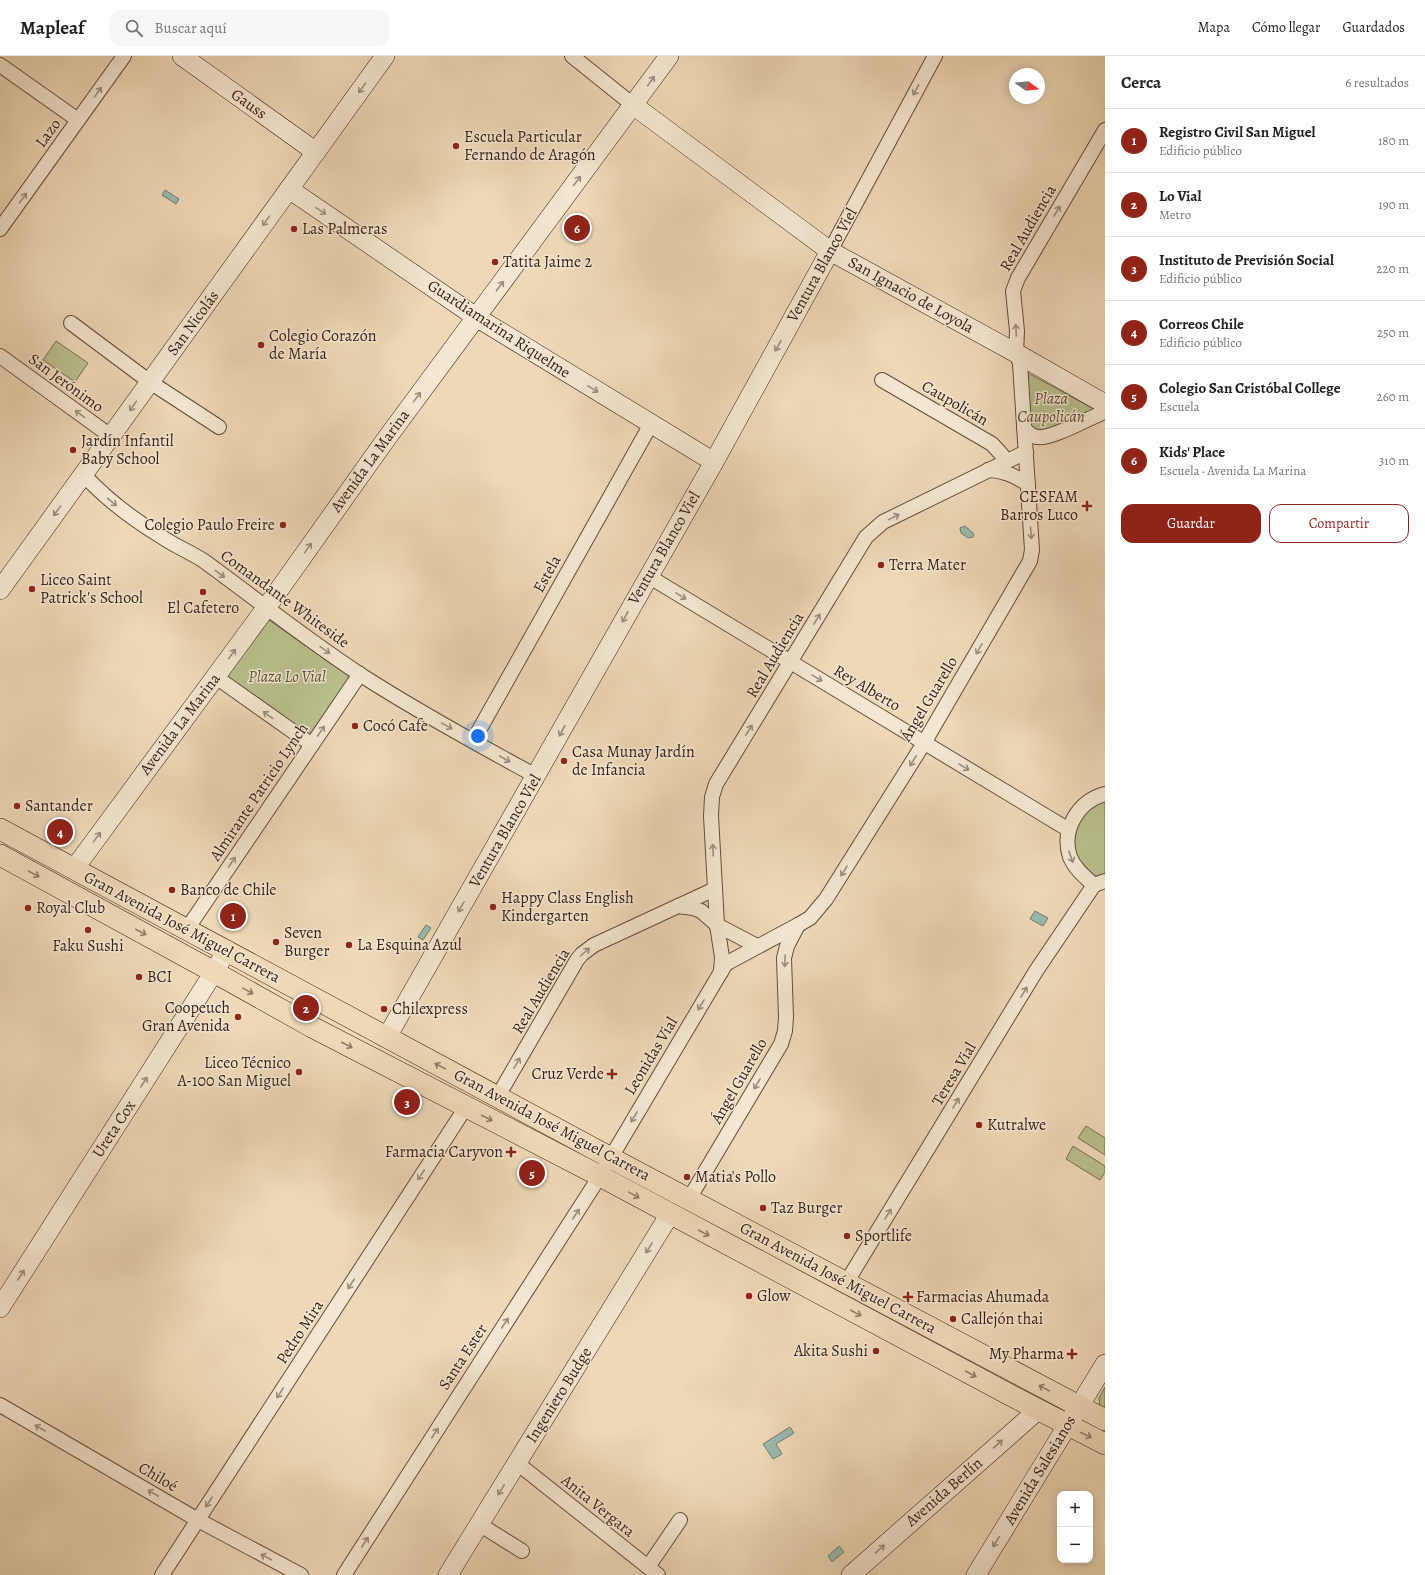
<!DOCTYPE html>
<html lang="es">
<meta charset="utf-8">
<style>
body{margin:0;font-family:Alegreya,serif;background:#f6f6f6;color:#202124}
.controls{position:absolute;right:12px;bottom:12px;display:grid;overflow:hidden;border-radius:8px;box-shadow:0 2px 10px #0003}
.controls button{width:36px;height:36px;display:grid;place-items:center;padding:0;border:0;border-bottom:1px solid #e0e0e0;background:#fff;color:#202124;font:20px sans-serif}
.compass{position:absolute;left:1009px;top:12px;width:36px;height:36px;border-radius:50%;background:#fff;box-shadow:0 2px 10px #0003;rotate:105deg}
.you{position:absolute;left:478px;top:680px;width:14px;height:14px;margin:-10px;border:3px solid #fff;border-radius:50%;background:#1a73e8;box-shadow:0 0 0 6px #1a73e833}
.badge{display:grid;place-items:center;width:26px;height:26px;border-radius:50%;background:#8f2418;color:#fff;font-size:13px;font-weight:700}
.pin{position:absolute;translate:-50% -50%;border:2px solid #fff;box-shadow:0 1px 4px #0006}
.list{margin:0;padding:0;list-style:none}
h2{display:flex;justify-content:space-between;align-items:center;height:52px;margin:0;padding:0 16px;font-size:17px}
h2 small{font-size:13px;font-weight:400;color:#757577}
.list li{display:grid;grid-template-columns:26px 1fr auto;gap:12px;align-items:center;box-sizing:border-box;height:64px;padding:0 16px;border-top:1px solid #e0e0e0}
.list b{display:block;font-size:15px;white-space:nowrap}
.list p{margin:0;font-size:13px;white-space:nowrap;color:#757577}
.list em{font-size:13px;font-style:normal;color:#757577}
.actions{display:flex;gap:8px;padding:12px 16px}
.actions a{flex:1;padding:9px 0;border:1px solid #8f2418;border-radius:12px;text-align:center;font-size:14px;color:#8f2418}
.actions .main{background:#8f2418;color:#fff}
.icon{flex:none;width:22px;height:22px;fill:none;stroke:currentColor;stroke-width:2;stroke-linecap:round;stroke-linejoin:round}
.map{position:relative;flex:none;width:1105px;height:1519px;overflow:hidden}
header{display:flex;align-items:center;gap:24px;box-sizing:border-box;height:56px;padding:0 20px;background:#fff;border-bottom:1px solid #e0e0e0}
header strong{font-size:19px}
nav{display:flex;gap:22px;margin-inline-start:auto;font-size:14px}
.search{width:280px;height:36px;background:#f6f6f6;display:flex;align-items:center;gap:10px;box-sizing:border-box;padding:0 14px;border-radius:12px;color:#757577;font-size:15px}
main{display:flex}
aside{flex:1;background:#fff}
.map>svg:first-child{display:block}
</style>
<header>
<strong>Mapleaf</strong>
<div class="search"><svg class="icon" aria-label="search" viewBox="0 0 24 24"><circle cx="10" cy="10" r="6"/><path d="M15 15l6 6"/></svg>Buscar aquí</div>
<nav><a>Mapa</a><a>Cómo llegar</a><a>Guardados</a></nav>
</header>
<main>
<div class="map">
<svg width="1105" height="1519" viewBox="0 0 1105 1519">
<rect width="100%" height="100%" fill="#eed8b6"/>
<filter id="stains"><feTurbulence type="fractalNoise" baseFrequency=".005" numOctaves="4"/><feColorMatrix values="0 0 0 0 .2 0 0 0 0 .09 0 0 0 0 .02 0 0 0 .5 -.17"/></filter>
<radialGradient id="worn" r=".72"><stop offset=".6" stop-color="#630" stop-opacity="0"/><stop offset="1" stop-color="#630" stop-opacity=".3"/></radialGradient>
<g fill="#b9bf8d" stroke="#776e51">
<path d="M56 285 88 307 75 326 43 304Z"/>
<path d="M1026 316 1094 353 1042 377 1032 373Z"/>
<path d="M266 562 350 621 308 681 224 622Z"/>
<path d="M1105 742V820L1100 823 1085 819 1073 791 1079 761Z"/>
<path d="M1086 1070 1105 1082V1099L1078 1082Z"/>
<path d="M1073 1090 1105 1110V1116L1100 1124 1066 1103Z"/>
<path d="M1105 1331V1353L1100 1351 1099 1342Z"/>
</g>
<g fill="#99baaf" stroke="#717c71">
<path d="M165 134 179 143 176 148 162 139Z"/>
<path d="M965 470 973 477 974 479 973 481 968 482 961 477 960 472Z"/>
<path d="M1035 855 1048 862 1043 870 1030 863Z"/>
<path d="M426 869 431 872 423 884 418 881Z"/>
<path d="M790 1371 794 1377 776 1388 782 1398 773 1403 763 1388Z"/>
<path d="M839 1490 844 1496 832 1506 828 1500Z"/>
</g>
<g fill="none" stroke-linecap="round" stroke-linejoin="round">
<g stroke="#634c3d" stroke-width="16">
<g id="street">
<path d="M572 0 633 49"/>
<path d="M0 9 78 64"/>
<path d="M0 173 124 0"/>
<path d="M830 195 935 0"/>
<path d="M71 267 150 326 219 371"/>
<path d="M0 300 112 381"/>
<path d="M882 324 992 388 1002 399 1005 405"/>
<path d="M1024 372C1027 376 1031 380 1037 381 1051 384 1090 361 1105 356"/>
<path d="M988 414C1003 414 1015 420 1028 428"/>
<path d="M84 419C106 443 134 464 162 481 175 490 190 496 204 505 256 543 306 583 361 619 417 655 477 688 536 720"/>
<path d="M648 520 1069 774"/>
<path d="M216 621 312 689"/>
<path d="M473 685 651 368"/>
<path d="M1105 738C1078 745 1061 774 1070 801 1075 813 1085 821 1094 829L1105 825"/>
<path d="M678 850 693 852 701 855 717 869 757 890"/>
<path d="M187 873 360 618"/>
<path d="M721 916 722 901 717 869 711 760 712 741 716 728 866 481 883 466 1026 396"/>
<path d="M498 1040 577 904 582 898 594 889 715 833"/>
<path d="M689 1143 781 988 785 975 786 961 784 902 787 890 798 869"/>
<path d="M846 1227 1036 915 1094 829"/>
<path d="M0 1349 198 1464 301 1519"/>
<path d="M517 1407 658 1519"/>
<path d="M479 1468 522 1495"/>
<path d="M648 1511 680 1464"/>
<path d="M162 1519 466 1051"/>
<path d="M344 1519 600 1120 725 909 729 906 798 869 810 862 826 843 924 687 1030 505 1032 494 1020 307 1016 297 1017 275 1013 235 1018 222 1105 74"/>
</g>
</g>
<g stroke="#351e15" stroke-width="20">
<g id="secondary">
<path d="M182 0 316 96"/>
<path d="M633 49 830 195 1016 297 1105 348"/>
<path d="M289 133 476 261 714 406"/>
<path d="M0 534 385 0"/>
<path d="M74 813 266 552 384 386 669 0"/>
<path d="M387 981 714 406 830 195"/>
<path d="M0 1252 214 916 227 894"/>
<path d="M448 1519 670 1158"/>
<path d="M851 1519 1038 1354"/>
<path d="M976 1519 1105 1308"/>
</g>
</g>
<g stroke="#351e15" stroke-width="22">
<g id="primary">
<path d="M0 773 624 1109 1105 1364"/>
<path d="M0 799 214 916 312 971 600 1120 1012 1340 1105 1388"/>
</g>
</g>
<use href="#street" stroke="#f4e6d0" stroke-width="14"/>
<use href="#secondary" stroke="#f4e6d0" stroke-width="19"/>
<use href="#primary" stroke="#eed8b6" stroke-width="21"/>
</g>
<defs><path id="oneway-shaft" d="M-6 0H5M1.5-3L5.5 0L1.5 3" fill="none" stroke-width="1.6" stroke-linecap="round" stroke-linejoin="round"/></defs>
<g stroke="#9e8c7c">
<use href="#oneway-shaft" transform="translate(651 25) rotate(-54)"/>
<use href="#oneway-shaft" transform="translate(362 32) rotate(126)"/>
<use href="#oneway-shaft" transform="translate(916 34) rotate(118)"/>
<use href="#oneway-shaft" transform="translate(98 36) rotate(-54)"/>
<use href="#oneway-shaft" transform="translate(577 125) rotate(-53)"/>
<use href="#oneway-shaft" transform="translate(23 142) rotate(-54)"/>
<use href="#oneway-shaft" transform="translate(321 155) rotate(34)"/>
<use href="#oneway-shaft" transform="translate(1057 155) rotate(-59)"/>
<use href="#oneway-shaft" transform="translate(266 165) rotate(126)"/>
<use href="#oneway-shaft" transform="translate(500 230) rotate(-53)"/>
<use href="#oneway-shaft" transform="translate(1016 274) rotate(-93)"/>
<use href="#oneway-shaft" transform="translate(778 290) rotate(119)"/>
<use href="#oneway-shaft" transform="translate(593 333) rotate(31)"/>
<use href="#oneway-shaft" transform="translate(417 341) rotate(-54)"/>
<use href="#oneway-shaft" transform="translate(133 350) rotate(125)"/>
<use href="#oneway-shaft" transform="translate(80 358) rotate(-144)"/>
<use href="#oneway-shaft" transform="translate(112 446) rotate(39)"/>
<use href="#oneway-shaft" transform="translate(57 455) rotate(126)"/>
<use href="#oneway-shaft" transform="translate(894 461) rotate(-26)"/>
<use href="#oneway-shaft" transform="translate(1031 477) rotate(86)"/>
<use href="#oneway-shaft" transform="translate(308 492) rotate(-55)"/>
<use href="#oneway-shaft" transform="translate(220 518) rotate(37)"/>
<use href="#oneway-shaft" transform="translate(681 540) rotate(31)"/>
<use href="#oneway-shaft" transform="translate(625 561) rotate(119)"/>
<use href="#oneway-shaft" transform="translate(817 563) rotate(-59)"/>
<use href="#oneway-shaft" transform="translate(979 593) rotate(120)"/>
<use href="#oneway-shaft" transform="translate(325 594) rotate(35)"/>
<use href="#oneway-shaft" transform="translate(232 598) rotate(-54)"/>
<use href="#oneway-shaft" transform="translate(817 622) rotate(31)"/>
<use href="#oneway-shaft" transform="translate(268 659) rotate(-144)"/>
<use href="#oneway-shaft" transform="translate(447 670) rotate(29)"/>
<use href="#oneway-shaft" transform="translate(749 674) rotate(-58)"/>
<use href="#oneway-shaft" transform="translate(321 675) rotate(-56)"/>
<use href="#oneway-shaft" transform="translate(562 675) rotate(119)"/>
<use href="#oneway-shaft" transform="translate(505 703) rotate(30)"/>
<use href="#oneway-shaft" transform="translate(913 705) rotate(122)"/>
<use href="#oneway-shaft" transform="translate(964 711) rotate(31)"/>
<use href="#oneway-shaft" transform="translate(97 781) rotate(-54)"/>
<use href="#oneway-shaft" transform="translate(713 794) rotate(-93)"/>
<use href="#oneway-shaft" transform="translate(1071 801) rotate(70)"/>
<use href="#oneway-shaft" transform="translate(232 806) rotate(-56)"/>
<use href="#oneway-shaft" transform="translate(844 815) rotate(122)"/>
<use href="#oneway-shaft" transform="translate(461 851) rotate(120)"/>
<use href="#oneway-shaft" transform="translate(585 896) rotate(-42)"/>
<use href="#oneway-shaft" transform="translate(785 905) rotate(92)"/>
<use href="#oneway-shaft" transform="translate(1024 936) rotate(-59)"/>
<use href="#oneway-shaft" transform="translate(701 949) rotate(121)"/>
<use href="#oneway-shaft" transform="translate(517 1007) rotate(-60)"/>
<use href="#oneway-shaft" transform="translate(144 1026) rotate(-57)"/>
<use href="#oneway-shaft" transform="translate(757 1028) rotate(121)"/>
<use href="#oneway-shaft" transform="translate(956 1047) rotate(-59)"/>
<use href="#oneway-shaft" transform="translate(634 1061) rotate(121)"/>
<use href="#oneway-shaft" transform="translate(421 1119) rotate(123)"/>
<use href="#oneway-shaft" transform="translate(576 1158) rotate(-57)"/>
<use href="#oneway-shaft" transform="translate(888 1158) rotate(-59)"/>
<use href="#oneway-shaft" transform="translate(649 1192) rotate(122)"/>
<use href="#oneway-shaft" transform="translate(21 1219) rotate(-57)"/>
<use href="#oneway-shaft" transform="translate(351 1228) rotate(123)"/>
<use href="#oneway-shaft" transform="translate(505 1267) rotate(-57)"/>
<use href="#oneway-shaft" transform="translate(280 1337) rotate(123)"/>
<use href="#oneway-shaft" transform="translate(40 1372) rotate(-150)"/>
<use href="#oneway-shaft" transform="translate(435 1377) rotate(-57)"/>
<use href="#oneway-shaft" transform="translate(998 1388) rotate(-41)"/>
<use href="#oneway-shaft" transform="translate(501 1434) rotate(122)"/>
<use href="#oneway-shaft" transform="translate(153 1437) rotate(-150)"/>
<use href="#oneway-shaft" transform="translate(209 1446) rotate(123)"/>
<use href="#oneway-shaft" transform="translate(365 1486) rotate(-57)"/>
<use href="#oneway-shaft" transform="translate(996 1486) rotate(122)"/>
<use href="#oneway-shaft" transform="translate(880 1493) rotate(-41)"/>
<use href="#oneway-shaft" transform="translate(266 1501) rotate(-152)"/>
</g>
<g stroke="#927b66">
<use href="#oneway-shaft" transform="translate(34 818) rotate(28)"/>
<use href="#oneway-shaft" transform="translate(141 876) rotate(28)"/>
<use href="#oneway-shaft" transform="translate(248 935) rotate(29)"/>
<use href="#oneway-shaft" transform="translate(347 989) rotate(27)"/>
<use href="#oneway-shaft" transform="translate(440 1010) rotate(-152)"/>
<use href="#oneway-shaft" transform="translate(487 1062) rotate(27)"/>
<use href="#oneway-shaft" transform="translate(634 1139) rotate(29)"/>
<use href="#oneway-shaft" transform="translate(704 1177) rotate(28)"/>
<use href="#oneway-shaft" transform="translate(856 1257) rotate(28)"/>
<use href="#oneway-shaft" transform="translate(971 1318) rotate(28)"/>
<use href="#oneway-shaft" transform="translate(1044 1332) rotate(-152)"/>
<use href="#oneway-shaft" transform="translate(1086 1379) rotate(26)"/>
</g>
<g fill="#8f2418" stroke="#f4e6d0" stroke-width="1.5">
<circle cx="456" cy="90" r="4"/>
<circle cx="294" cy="173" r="4"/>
<circle cx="495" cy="206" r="4"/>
<circle cx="261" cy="289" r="4"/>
<circle cx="73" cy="394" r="4"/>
<path d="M1085 444h4v4h4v4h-4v4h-4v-4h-4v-4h4z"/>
<circle cx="283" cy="469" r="4"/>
<circle cx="881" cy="509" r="4"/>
<circle cx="32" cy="533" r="4"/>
<circle cx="203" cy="536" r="4"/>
<circle cx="355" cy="670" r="4"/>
<circle cx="564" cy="705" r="4"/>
<circle cx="17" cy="750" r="4"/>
<circle cx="172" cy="834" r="4"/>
<circle cx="493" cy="851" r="4"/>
<circle cx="28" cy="852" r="4"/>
<circle cx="88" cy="874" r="4"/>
<circle cx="276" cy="886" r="4"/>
<circle cx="349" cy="889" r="4"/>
<circle cx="139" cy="921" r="4"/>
<circle cx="384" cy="953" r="4"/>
<circle cx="238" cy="961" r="4"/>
<circle cx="299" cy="1016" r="4"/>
<path d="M610 1012h4v4h4v4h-4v4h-4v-4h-4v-4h4z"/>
<circle cx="979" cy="1069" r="4"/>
<path d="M509 1090h4v4h4v4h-4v4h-4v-4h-4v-4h4z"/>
<circle cx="687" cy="1121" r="4"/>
<circle cx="763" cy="1152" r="4"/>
<circle cx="847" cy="1180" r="4"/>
<circle cx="749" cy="1240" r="4"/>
<path d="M906 1235h4v4h4v4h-4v4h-4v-4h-4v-4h4z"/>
<circle cx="953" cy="1263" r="4"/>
<circle cx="876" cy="1295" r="4"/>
<path d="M1070 1292h4v4h4v4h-4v4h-4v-4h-4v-4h4z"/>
</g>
<g text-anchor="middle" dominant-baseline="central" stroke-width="3" stroke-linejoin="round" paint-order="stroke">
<g font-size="16" fill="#351e15" stroke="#f4e6d0">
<text transform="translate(249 48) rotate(36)">Gauss</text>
<text transform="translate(48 77) rotate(-54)">Lazo</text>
<text transform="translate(1028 172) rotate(-60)">Real Audiencia</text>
<text transform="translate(822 209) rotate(-61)">Ventura Blanco Viel</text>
<text transform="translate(911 239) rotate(29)">San Ignacio de Loyola</text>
<text transform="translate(193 267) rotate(-54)">San Nicolás</text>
<text transform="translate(499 273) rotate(33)">Guardiamarina Riquelme</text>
<text transform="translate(66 327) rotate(36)">San Jerónimo</text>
<text transform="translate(955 347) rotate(30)">Caupolicán</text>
<text transform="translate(370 405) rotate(-54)">Avenida La Marina</text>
<text transform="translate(664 492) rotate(-60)">Ventura Blanco Viel</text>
<text transform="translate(547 518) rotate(-61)">Estela</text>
<text transform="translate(285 543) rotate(36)">Comandante Whiteside</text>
<text transform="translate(775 599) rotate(-59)">Real Audiencia</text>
<text transform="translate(867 632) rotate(31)">Rey Alberto</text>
<text transform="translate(929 643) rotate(-59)">Ángel Guarello</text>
<text transform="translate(180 668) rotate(-53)">Avenida La Marina</text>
<text transform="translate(259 736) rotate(-56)">Almirante Patricio Lynch</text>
<text transform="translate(505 775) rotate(-60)">Ventura Blanco Viel</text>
<text transform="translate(182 871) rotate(28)">Gran Avenida José Miguel Carrera</text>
<text transform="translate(541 935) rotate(-59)">Real Audiencia</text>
<text transform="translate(651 1000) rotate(-59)">Leonidas Vial</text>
<text transform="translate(954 1018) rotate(-59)">Teresa Vial</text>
<text transform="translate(739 1025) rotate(-60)">Ángel Guarello</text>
<text transform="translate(552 1069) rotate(28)">Gran Avenida José Miguel Carrera</text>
<text transform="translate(114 1073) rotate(-57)">Ureta Cox</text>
<text transform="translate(838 1222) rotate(28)">Gran Avenida José Miguel Carrera</text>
<text transform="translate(300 1276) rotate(-57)">Pedro Mira</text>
<text transform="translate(463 1301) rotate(-57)">Santa Ester</text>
<text transform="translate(559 1339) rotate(-58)">Ingeniero Budge</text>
<text transform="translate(1040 1414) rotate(-59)">Avenida Salesianos</text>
<text transform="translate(158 1421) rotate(30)">Chiloé</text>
<text transform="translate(944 1436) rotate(-41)">Avenida Berlín</text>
<text transform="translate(598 1450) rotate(39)">Anita Vergara</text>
</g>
<g font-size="16" fill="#351e15" stroke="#f4e6d0" text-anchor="start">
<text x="464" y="81">Escuela Particular<tspan x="464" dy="18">Fernando de Aragón</tspan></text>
<text x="302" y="173">Las Palmeras</text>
<text x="503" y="206">Tatita Jaime 2</text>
<text x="269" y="280">Colegio Corazón<tspan x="269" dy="18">de María</tspan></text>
<text x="81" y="385">Jardín Infantil<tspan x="81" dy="18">Baby School</tspan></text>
<text x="1078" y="441" text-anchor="end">CESFAM<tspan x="1078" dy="18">Barros Luco</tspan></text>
<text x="275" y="469" text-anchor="end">Colegio Paulo Freire</text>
<text x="889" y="509">Terra Mater</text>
<text x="40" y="524">Liceo Saint<tspan x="40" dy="18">Patrick's School</tspan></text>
<text x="203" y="552" text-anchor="middle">El Cafetero</text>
<text x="363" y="670">Cocó Cafe</text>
<text x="572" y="696">Casa Munay Jardín<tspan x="572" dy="18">de Infancia</tspan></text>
<text x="25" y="750">Santander</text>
<text x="180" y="834">Banco de Chile</text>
<text x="501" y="842">Happy Class English<tspan x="501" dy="18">Kindergarten</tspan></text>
<text x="36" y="852">Royal Club</text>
<text x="284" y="877">Seven<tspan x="284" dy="18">Burger</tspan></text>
<text x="357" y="889">La Esquina Azul</text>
<text x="88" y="890" text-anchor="middle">Faku Sushi</text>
<text x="147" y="921">BCI</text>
<text x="230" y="952" text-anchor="end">Coopeuch<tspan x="230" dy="18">Gran Avenida</tspan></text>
<text x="392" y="953">Chilexpress</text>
<text x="291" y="1007" text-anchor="end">Liceo Técnico<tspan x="291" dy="18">A-100 San Miguel</tspan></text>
<text x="604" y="1018" text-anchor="end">Cruz Verde</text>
<text x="987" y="1069">Kutralwe</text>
<text x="503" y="1096" text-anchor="end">Farmacia Caryvon</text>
<text x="695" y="1121">Matia's Pollo</text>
<text x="771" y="1152">Taz Burger</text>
<text x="855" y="1180">Sportlife</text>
<text x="757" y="1240">Glow</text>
<text x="916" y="1241">Farmacias Ahumada</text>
<text x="961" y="1263">Callejón thai</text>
<text x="868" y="1295" text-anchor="end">Akita Sushi</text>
<text x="1064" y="1298" text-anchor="end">My Pharma</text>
</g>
<g font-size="16" font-style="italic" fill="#5d4e39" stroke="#f4e6d0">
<text x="1051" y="343">Plaza<tspan x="1051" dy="18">Caupolicán</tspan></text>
<text x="287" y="621">Plaza Lo Vial</text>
</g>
</g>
<rect width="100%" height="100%" filter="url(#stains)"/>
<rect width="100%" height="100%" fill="url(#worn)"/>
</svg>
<div class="controls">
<button>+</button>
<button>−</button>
</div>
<svg class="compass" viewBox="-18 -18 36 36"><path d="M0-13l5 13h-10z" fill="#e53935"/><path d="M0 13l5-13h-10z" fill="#757577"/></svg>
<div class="you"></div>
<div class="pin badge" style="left:233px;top:860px">1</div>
<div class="pin badge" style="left:306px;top:952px">2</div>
<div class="pin badge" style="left:407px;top:1046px">3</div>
<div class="pin badge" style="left:60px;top:776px">4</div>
<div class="pin badge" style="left:532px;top:1117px">5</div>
<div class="pin badge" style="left:577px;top:172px">6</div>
</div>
<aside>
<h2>Cerca<small>6 resultados</small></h2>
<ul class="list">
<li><span class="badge">1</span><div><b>Registro Civil San Miguel</b><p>Edificio público</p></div><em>180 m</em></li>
<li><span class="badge">2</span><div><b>Lo Vial</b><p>Metro</p></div><em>190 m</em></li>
<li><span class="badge">3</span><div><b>Instituto de Previsión Social</b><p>Edificio público</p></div><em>220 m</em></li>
<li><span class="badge">4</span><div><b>Correos Chile</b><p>Edificio público</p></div><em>250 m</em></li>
<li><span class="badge">5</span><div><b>Colegio San Cristóbal College</b><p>Escuela</p></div><em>260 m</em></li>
<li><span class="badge">6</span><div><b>Kids' Place</b><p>Escuela · Avenida La Marina</p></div><em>310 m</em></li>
</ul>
<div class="actions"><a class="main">Guardar</a><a>Compartir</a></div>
</aside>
</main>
